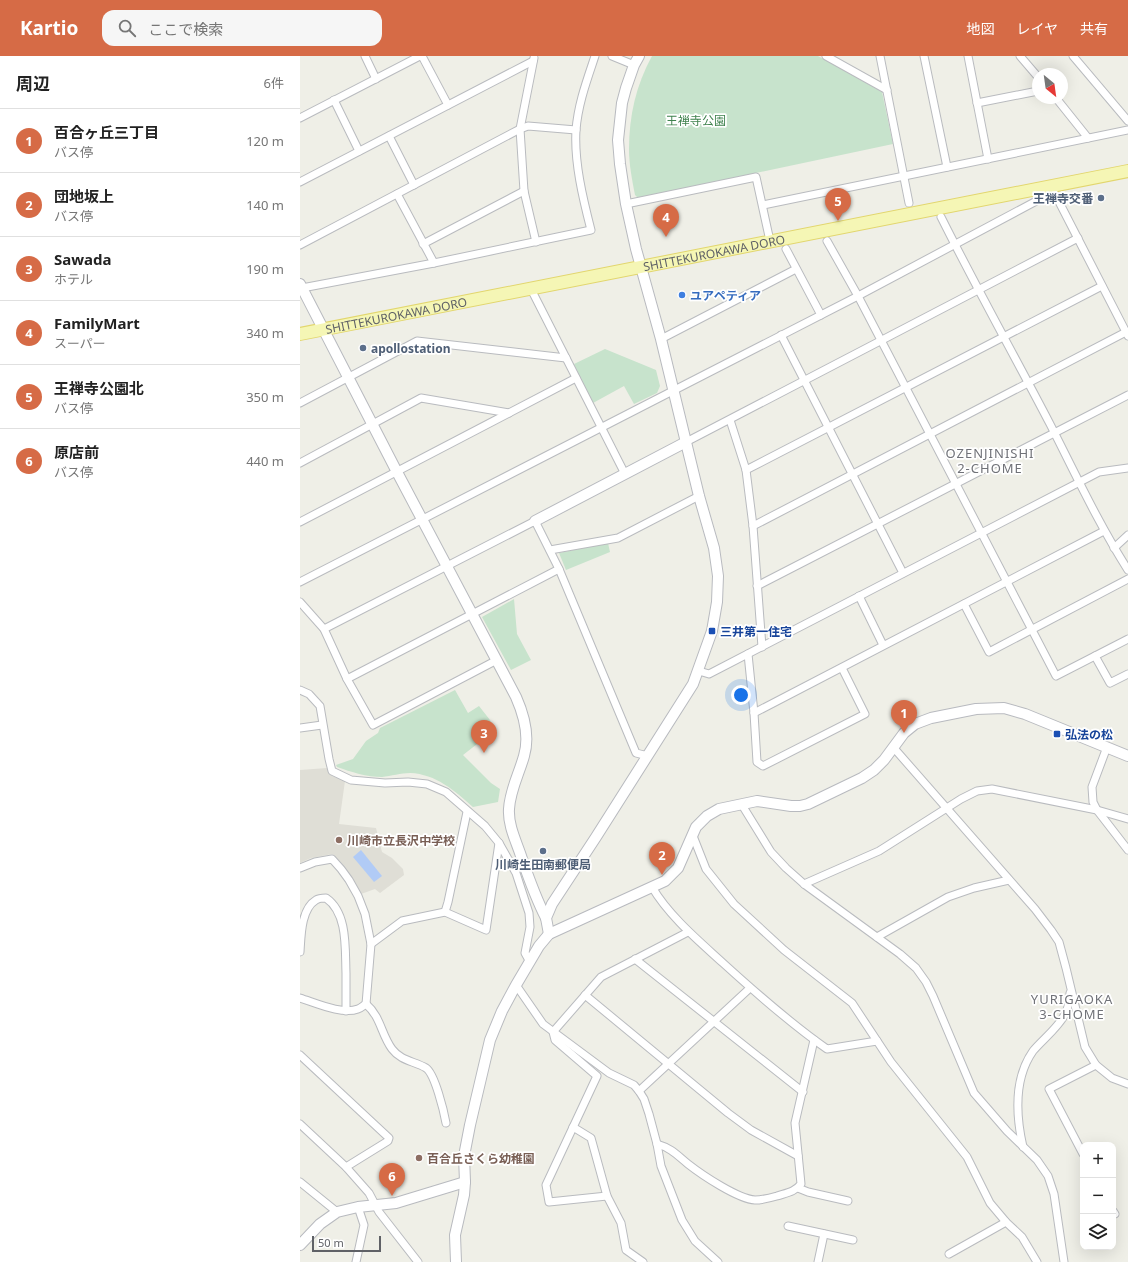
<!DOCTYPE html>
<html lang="ja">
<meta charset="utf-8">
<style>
body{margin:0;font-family:"Noto Sans","Noto Sans JP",sans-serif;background:#f6f6f6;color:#222}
.controls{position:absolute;right:12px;bottom:12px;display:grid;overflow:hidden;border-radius:8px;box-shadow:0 4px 16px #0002}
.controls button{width:36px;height:36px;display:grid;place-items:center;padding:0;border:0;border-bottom:1px solid #e0e0e0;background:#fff;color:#222;font:20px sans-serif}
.compass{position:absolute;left:732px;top:12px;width:36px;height:36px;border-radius:50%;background:#fff;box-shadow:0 4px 16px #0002;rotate:151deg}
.scale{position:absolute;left:12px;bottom:10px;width:69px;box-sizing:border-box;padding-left:4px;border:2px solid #5f6166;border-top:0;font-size:11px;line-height:14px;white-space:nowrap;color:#5f6166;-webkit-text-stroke:3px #fff;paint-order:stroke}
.you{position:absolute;left:441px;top:639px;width:14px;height:14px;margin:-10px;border:3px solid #fff;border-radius:50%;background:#1a73e8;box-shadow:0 0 0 6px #1a73e833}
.badge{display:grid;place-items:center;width:26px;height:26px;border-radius:50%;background:#d66b46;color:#fff;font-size:13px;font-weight:700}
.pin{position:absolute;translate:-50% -33px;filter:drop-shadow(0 1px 2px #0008)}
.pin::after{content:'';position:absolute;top:21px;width:14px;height:12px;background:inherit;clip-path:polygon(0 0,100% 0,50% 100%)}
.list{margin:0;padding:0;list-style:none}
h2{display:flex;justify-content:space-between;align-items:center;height:52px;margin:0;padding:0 16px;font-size:17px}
h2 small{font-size:13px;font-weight:400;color:#767676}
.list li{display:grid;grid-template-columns:26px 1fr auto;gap:12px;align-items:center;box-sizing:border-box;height:64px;padding:0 16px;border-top:1px solid #e0e0e0}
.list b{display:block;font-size:15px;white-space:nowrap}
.list p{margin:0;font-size:13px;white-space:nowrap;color:#767676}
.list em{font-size:13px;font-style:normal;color:#767676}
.icon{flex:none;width:22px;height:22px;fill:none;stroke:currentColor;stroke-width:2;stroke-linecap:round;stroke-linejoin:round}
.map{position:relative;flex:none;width:828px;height:1206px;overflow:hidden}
header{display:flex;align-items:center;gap:24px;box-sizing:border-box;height:56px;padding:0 20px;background:#d66b46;color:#fff}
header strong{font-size:19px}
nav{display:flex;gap:22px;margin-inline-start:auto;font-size:14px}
.search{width:280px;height:36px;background:#f6f6f6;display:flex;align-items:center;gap:10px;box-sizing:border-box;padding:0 14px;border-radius:12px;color:#767676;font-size:15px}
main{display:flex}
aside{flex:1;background:#fff}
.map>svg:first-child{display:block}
</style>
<header>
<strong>Kartio</strong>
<div class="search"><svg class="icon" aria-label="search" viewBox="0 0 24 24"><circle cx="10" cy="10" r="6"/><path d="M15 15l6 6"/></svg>ここで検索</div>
<nav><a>地図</a><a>レイヤ</a><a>共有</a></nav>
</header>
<main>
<aside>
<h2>周辺<small>6件</small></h2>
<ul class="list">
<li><span class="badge">1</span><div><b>百合ヶ丘三丁目</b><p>バス停</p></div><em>120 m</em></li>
<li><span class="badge">2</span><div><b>団地坂上</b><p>バス停</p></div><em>140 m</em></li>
<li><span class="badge">3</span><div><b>Sawada</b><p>ホテル</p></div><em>190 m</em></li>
<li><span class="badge">4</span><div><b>FamilyMart</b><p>スーパー</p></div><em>340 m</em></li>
<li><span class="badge">5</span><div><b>王禅寺公園北</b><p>バス停</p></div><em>350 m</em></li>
<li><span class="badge">6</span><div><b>原店前</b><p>バス停</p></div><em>440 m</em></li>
</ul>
</aside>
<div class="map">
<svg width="828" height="1206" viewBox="0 0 828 1206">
<rect width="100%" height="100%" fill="#efefe7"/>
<path fill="#dfded6" d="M27 712 32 720 45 725 39 768 76 772 82 796 92 802 103 813 104 819 80 837 75 833 61 838 52 823 32 798 11 802 0 807V714Z"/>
<g fill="#c7e3cc">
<path d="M352 0H518L582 36 593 88 338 142 335 139C332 124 329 108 329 93 329 60 336 29 352 0Z"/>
<path d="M305 293 356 314 360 330 357 337 334 348 324 330 293 347 274 308Z"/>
<path d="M308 487 310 496 266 514 259 497Z"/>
<path d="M214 543 217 578 231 604 211 614 182 561Z"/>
<path d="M155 634 168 657 179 650 190 664 195 674 163 699 191 727 200 733 198 746 173 751C155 735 136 718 110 717 101 717 91 720 82 721 67 721 51 716 37 711L36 709 53 703 66 685 78 677 80 672Z"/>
</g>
<path fill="#b1cbf6" d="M61 794 82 820 74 826 53 801Z"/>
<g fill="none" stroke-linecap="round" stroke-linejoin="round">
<g stroke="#b9bbbf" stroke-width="9">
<g id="street">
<path d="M65 0 76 23"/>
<path d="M122 0 148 49"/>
<path d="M312 0 334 9"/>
<path d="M526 0 587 34"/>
<path d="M580 0 609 147"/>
<path d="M624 0 647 111"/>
<path d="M668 0 688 103"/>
<path d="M720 0 738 21"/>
<path d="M773 0 828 65"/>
<path d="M234 2 220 73 224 135 236 186"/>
<path d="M756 42 788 82"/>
<path d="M34 44 59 95"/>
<path d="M677 47 738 35"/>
<path d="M0 62 120 0"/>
<path d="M89 80 114 129"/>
<path d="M0 126 233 5"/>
<path d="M97 138 134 207"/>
<path d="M755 138 828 280"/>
<path d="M326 148 456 121 470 185"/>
<path d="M463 149 828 74"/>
<path d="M641 161C676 231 714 299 750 368 775 417 798 467 828 514"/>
<path d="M527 185 558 240 756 620 828 583"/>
<path d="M123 188 224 135"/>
<path d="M0 189 220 73 228 70 276 74"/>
<path d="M486 193 521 259"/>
<path d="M2 232 134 207 291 174C283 143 274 106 276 74 278 48 287 24 295 0"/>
<path d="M231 233 325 418"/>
<path d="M481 279 603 517"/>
<path d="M361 283 496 213"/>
<path d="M0 347 117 285 266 302"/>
<path d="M430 364 446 414 453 470 462 591"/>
<path d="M386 386 778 182"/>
<path d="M0 407 121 342 209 357"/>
<path d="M446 414 802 230"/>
<path d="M0 466 276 322"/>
<path d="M453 470 826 276"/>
<path d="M814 492 828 479"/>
<path d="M250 494 318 482 399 440"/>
<path d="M0 526 558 240 742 142"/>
<path d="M457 530 828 339"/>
<path d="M559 540 583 589"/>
<path d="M0 546 24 573 47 623 73 669 197 604"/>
<path d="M664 548 689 596 828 523"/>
<path d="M24 573 235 465 259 513 336 697 348 700"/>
<path d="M448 598 454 657 457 706 463 710 565 658 542 612"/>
<path d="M795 600 810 627 828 618"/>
<path d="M399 615 409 618 799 416 828 412"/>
<path d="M47 623 259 513"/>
<path d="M0 634 9 638 20 650 29 703 32 715 51 724 85 727 108 726 127 728 146 736 185 770 199 787 216 817 229 857 230 871 225 897 230 906"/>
<path d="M454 657 804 475"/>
<path d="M0 672 22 669"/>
<path d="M593 691 735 853 751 874 759 886 766 912 785 991 796 1009 812 1022 828 1028"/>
<path d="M807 691 792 731 793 746 797 754 828 794"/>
<path d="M442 749 471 796 486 812 504 828 600 898 616 912 626 926 633 940 674 1037 707 1075 737 1104 748 1120 754 1138 764 1206"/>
<path d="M393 780 406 813 434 848 484 894 552 947 591 1006 667 1101 690 1147 706 1166 722 1181 737 1206"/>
<path d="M0 812 15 806 32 803 41 813 49 824 58 840 65 858 71 888 66 948"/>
<path d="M504 828 579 795 661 743 677 735 692 733 797 754 828 763"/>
<path d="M352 831C369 860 399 885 423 907 456 937 491 968 527 993L577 985"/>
<path d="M145 856 148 846 167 756"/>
<path d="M577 881 648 841 674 832 709 824"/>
<path d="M71 888 102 865 145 856 186 874 199 787"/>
<path d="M0 896C1 880 1 853 16 844 19 842 23 842 26 842 48 857 45 893 46 917 46 930 46 942 46 955"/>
<path d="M335 903 503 1036"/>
<path d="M216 929 243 968 309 1017 334 1029 339 1035 344 1043 349 1058 357 1088 361 1110 382 1164 395 1185 418 1206"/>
<path d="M285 939 428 1057 451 1074 498 1100"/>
<path d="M0 942C16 947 42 959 58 953 61 952 64 949 66 948"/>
<path d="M66 948C81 961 81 978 92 993 101 1005 114 1005 126 1012 135 1018 144 1056 146 1067"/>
<path d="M0 999 89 1082 88 1085 46 1111"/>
<path d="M339 1035 450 932"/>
<path d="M0 1068 46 1111 69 1137 79 1156 118 1206"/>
<path d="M273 1071 291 1082 307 1140 321 1167 326 1194 343 1206"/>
<path d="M357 1088C371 1092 377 1099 388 1108 402 1119 438 1143 455 1144 462 1144 470 1142 477 1140 486 1137 495 1136 501 1128L495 1067 514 984"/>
<path d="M723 1091C716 1060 714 1022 733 995 742 984 759 971 765 958 769 952 769 944 770 937"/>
<path d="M783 1098 749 1033 796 1009"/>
<path d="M0 1126 37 1156"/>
<path d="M498 1132 508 1136 548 1145"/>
<path d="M307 1140 249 1146 246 1129 297 1020 255 984 253 976 301 921 388 876"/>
<path d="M813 1155 815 1158"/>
<path d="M488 1170 553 1184"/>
<path d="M649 1198 706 1166"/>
<path d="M56 1206 64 1169 58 1151"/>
<path d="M518 1206 524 1178"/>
</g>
</g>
<g stroke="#b8babf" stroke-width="12">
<g id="secondary">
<path d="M0 228 97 416 216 641C224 659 230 680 224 700 219 718 210 734 209 753 208 768 215 783 220 797 228 820 235 841 246 862"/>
<path d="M235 465 386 386"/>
<path d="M249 878 246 862 252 848 296 781 393 628 412 575 417 546 418 520 414 492 399 440 361 283 336 193 326 148 320 108 318 84 322 47 326 32 334 9 339 0"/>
<path d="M0 1189 20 1168 37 1156 58 1151 96 1147 165 1126"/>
<path d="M156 1206 155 1179 164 1139 165 1126 164 1100 170 1069 190 984 202 955 216 929 239 890 249 878 365 825 378 812 396 771 407 760 419 753 457 745 491 750H500L508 748 562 722 574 714 584 704 604 677 615 668 631 662 676 653 704 652 725 658 828 700"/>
</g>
</g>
<g stroke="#e2d66e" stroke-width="14">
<g id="primary">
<path id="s1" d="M0 278 828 115"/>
</g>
</g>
<use href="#street" stroke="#fff" stroke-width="7"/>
<use href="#secondary" stroke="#fff" stroke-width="10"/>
<use href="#primary" stroke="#f5f6b5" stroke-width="12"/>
</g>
<g fill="#5c6f8a" stroke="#fff" stroke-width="1.5">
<circle cx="801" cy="142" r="4"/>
<circle cx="63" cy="292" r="4"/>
<circle cx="243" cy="795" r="4"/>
</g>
<circle fill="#3f7fe0" stroke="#fff" stroke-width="1.5" cx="382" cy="239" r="4"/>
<g fill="#1a4fb4" stroke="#fff" stroke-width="1.5">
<rect x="408" y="571" width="8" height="8" rx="2"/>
<rect x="753" y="674" width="8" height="8" rx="2"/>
</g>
<g fill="#8d6e63" stroke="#fff" stroke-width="1.5">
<circle cx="39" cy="784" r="4"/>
<circle cx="119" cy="1102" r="4"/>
</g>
<g text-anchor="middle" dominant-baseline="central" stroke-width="3.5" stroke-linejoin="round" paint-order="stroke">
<g font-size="12" fill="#40834f" stroke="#fff">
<text x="396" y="64">王禅寺公園</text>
</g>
<g font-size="12" font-weight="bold" fill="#4e5e75" stroke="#fff" text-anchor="end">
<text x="793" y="142">王禅寺交番</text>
<text x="71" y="292" text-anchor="start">apollostation</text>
<text x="243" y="808" text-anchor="middle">川崎生田南郵便局</text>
</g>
<g font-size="12" fill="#5f6166" stroke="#fff">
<text stroke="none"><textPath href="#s1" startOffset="422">SHITTEKUROKAWA DORO</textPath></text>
<text stroke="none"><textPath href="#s1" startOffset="98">SHITTEKUROKAWA DORO</textPath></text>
</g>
<g font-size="12" font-weight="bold" fill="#366cbe" stroke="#fff" text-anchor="start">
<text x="390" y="239">ユアペティア</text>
</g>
<g font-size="12" font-weight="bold" fill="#164399" stroke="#fff" text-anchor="start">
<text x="420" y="575">三井第一住宅</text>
<text x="765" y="678">弘法の松</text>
</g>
<g font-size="12" font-weight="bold" fill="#785e54" stroke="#fff" text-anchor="start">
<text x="47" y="784">川崎市立長沢中学校</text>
<text x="127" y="1102">百合丘さくら幼稚園</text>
</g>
<g font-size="13" letter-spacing="1" fill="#707278" stroke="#fff">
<text x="690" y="397">OZENJINISHI<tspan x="690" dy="15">2-CHOME</tspan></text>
<text x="772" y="943">YURIGAOKA<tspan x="772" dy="15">3-CHOME</tspan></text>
</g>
</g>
</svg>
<div class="controls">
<button>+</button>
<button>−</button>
<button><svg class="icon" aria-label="layers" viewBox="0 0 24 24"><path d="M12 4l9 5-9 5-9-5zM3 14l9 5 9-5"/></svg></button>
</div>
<svg class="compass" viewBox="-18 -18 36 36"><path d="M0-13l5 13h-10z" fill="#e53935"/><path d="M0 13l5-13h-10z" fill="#767676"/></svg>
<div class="scale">50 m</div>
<div class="you"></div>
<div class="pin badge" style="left:604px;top:677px">1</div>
<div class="pin badge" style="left:362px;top:819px">2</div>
<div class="pin badge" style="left:184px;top:697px">3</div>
<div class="pin badge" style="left:366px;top:181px">4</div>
<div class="pin badge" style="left:538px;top:165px">5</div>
<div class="pin badge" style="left:92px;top:1140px">6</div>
</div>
</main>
